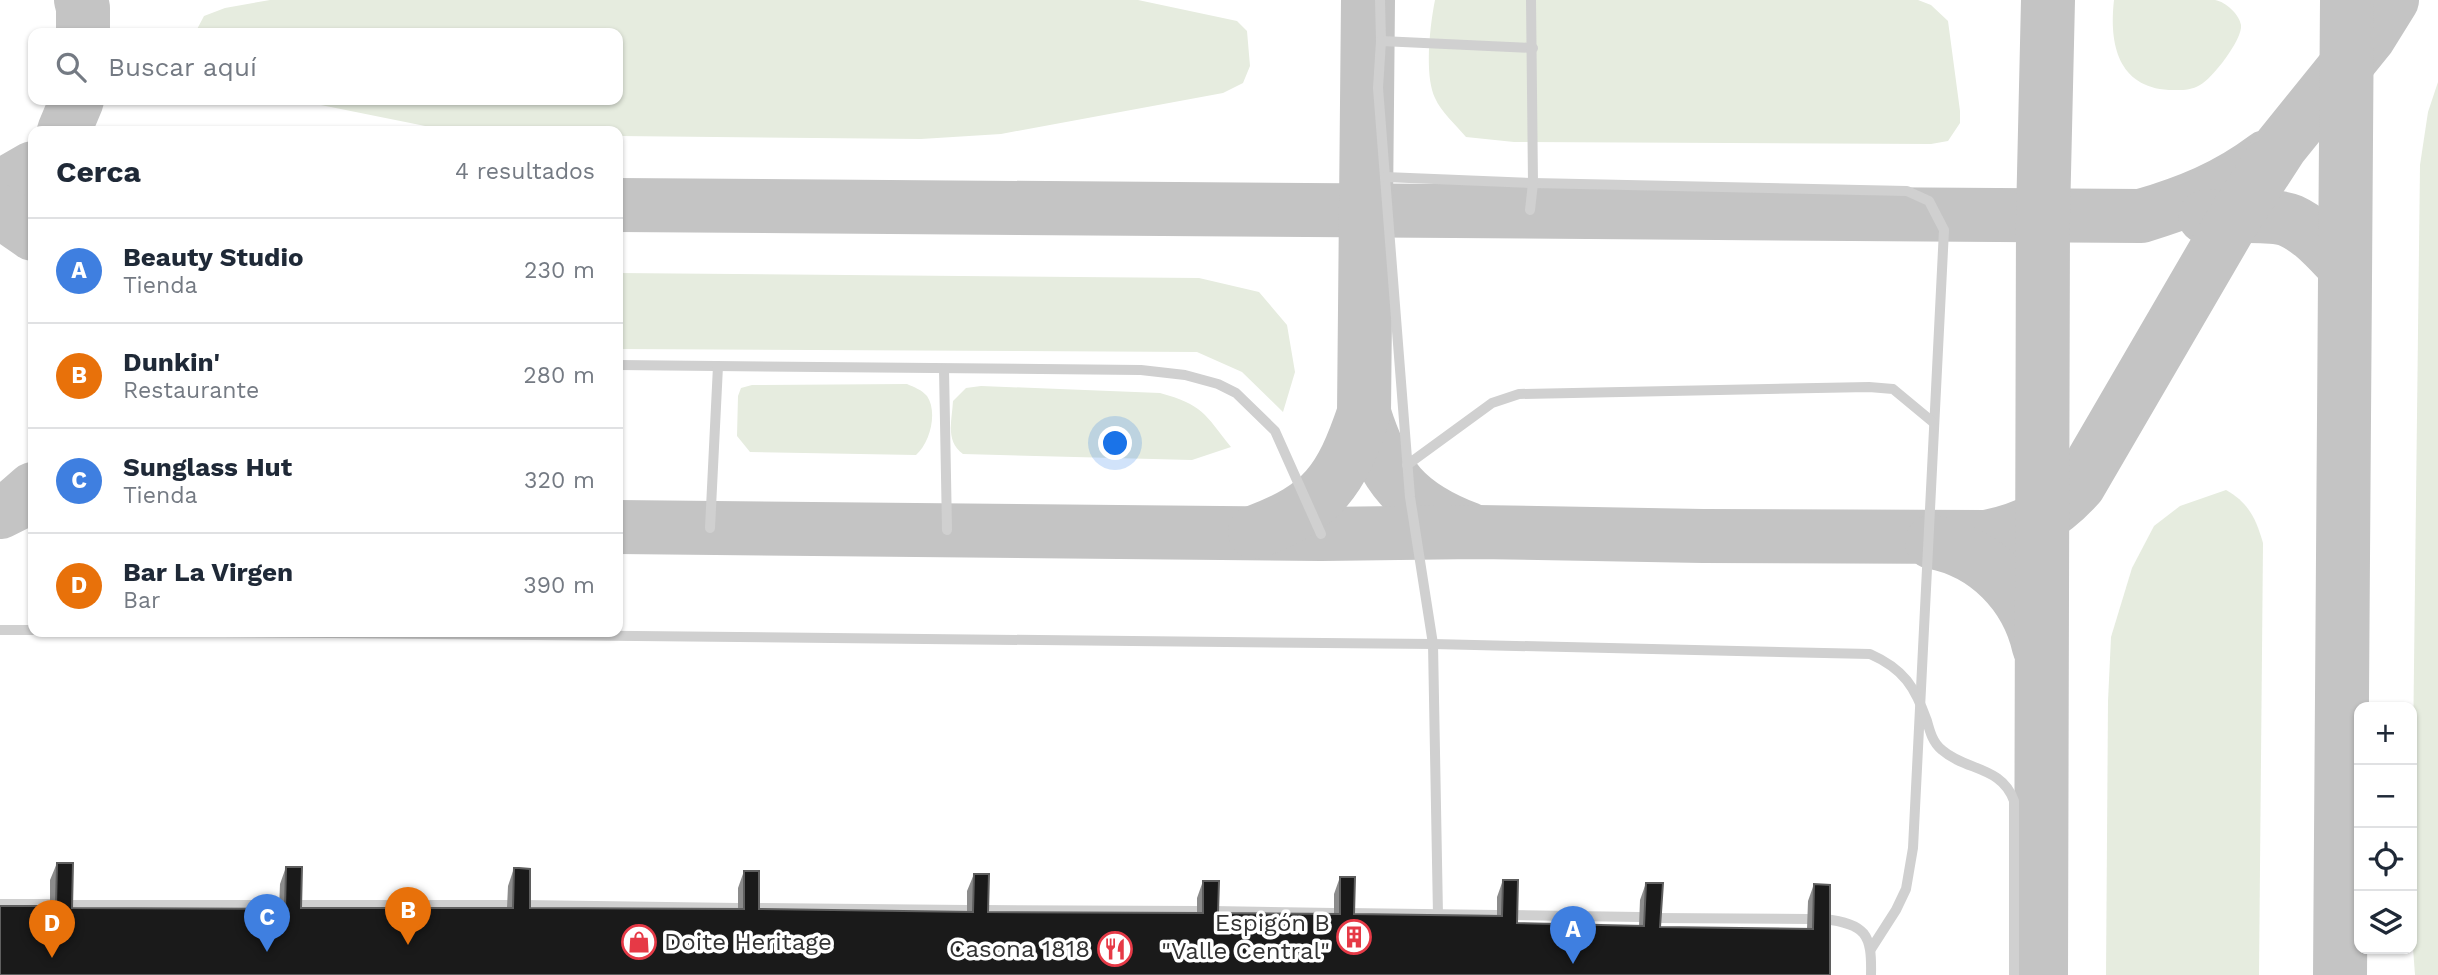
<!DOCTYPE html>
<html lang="es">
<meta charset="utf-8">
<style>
body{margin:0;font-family:"Work Sans",sans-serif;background:#f6f6f7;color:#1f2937}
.controls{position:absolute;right:21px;bottom:21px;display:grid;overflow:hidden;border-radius:14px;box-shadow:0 2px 5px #0004}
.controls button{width:63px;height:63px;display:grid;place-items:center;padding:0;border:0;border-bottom:2px solid #e0e1e3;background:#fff;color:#1f2937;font:35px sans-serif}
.you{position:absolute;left:1116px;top:444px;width:24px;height:24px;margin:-18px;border:5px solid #fff;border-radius:50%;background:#1a73e8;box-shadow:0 0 0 10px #1a73e833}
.badge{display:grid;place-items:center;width:46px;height:46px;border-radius:50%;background:#0b8043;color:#fff;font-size:23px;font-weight:700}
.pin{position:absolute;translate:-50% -58px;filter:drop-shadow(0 2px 4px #0008)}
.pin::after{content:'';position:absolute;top:37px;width:24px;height:21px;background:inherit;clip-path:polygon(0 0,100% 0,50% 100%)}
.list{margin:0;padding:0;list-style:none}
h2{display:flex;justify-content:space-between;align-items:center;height:91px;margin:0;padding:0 28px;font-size:30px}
h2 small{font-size:23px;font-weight:400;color:#747a83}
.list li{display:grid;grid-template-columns:46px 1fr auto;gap:21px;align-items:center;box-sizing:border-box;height:105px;padding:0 28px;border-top:2px solid #e0e1e3}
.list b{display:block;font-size:26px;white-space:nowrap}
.list p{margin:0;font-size:23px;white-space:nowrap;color:#747a83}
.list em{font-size:23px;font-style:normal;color:#747a83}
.icon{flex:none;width:38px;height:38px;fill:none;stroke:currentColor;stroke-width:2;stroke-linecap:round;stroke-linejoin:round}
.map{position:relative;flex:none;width:2438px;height:975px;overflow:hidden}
.search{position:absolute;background:#fff;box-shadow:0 2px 5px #0004;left:28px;top:28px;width:595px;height:77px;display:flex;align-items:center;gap:18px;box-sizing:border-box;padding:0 24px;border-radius:14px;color:#747a83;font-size:26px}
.panel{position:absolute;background:#fff;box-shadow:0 2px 5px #0004;left:28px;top:126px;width:595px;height:511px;border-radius:14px}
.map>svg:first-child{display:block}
</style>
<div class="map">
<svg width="2438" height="975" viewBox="0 0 2438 975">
<rect width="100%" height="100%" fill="#fff"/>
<g fill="#e6ecdf">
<path d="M270 0H1138L1237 21 1247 31 1250 66 1243 83 1223 93 1001 134 921 139 618 136V131H450L296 100H618V33H195L204 16 225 8Z"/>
<path d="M1435 0H1918L1931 5 1948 21 1960 111V123L1948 141 1931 144 1514 142 1466 137C1456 125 1441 112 1435 98 1424 75 1430 25 1435 0Z"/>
<path d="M2114 0C2139 0 2164 0 2189 0 2197 0 2207 0 2215 0 2226 2 2239 14 2241 25 2243 39 2212 79 2200 85 2190 91 2180 90 2169 90 2118 87 2109 44 2114 0Z"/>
<path d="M2438 82V975H2415L2412 934V834L2420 165 2428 112Z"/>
<path d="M618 273 1199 278 1259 292 1287 325 1295 372 1283 412 1242 372 1197 352 618 349Z"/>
<path d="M907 384C914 387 922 390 927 396 938 412 930 443 916 455L750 452 737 436 738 396 741 388 752 385Z"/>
<path d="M981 386 1160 393C1203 405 1204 413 1231 447L1192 460 963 454C945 441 952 421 953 401L966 388Z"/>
<path d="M2226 490C2249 503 2256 519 2263 543L2259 975H2106L2108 701 2111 637 2132 568 2154 526 2180 506Z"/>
</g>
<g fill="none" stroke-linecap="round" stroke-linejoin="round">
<g stroke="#c4c4c4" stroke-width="54">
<path d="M81 0 83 8V33"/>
<path d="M64 131 77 100"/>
<path d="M0 187 33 168"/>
<path d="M618 205 2141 216C2188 202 2226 187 2266 157"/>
<path d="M0 211 33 234"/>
<path d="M2205 217C2227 217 2273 213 2291 221 2313 231 2329 251 2345 267"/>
<path d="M1364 413C1384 477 1406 505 1469 529"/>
<path d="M0 512 16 504 33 489"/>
<path d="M618 527 1321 534 1477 532 1703 536 1986 537C2026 529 2051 516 2079 485L2235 217 2281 146 2369 37 2392 0"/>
<path d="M1255 532C1323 507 1341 481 1364 413L1368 0"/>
<path d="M1932 542C1986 552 2027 594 2039 647"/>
<path d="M2041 975 2043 217 2048 0"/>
<path d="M2340 975 2347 0"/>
</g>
<g stroke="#d0d0d0" stroke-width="10">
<path d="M1380 0 1381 41 1378 88 1410 497 1433 644 1438 915"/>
<path d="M1381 41 1533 48"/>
<path d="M1385 177 1533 183 1907 191 1929 201 1944 230 1913 848 1906 889 1896 910 1871 949"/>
<path d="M1530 210 1533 183 1531 0"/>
<path d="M618 365 1141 370 1185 375 1218 384 1236 393 1275 431 1321 534"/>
<path d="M944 369 947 530"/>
<path d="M1407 465 1492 403 1519 394 1869 387 1893 389 1934 423"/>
<path d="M710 528 718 366"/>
<path d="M0 630H33"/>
<path d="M222 632 1433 644 1870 654C1904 669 1915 687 1927 721 1930 732 1933 743 1942 750 1966 771 2002 766 2014 801V975"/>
<path d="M0 904H50"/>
<path d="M66 905H280"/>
<path d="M295 905H508"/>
<path d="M524 905 738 908"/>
<path d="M752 908 967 910"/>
<path d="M983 910 1197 911"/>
<path d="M1212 911 1334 913"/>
<path d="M1348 913 1497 915"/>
<path d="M1511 915 1639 917"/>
<path d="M1655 918 1808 919"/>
<path d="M1824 919C1866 924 1872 934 1871 975"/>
</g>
</g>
<path fill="#8c8c8c" d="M57 863 72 908 279 909 280 884 286 867 301 908H507L508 886 514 868 530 908 738 909V888L744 871 759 909 967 912V891L974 874 988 912 1197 913V898L1203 881 1218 913 1334 914V894L1340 877 1354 914 1497 915V897L1503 880 1517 923 1639 926 1640 900 1646 883 1660 927 1807 929 1808 901 1814 884 1830 975H0L50 906V880Z"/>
<path fill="#1a1a1a" stroke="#5f5f5f" stroke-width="2" d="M57 863H73L72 908 285 909 286 867H302L301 908H513L514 868H519L530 869V908L744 909V871H759V909L973 912 974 874H989L988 912 1203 913V881H1219L1218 913 1340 914V877H1355L1354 914 1502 916 1503 880H1518L1517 923 1644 926 1646 883H1663L1660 927 1813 929 1814 884 1830 885V975H0V906H56Z"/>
<defs>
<g id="building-ring" transform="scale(1.75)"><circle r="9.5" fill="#fff" stroke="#e63946" stroke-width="1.5"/><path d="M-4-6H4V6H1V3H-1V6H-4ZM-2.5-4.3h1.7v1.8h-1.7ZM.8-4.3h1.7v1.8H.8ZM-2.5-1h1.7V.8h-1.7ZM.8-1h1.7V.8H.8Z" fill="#e63946"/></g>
<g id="shop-ring" transform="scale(1.75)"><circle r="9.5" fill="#fff" stroke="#e63946" stroke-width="1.5"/><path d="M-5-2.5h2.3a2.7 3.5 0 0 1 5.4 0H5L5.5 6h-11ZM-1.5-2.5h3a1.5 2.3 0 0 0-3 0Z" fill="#e63946"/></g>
<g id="restaurant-ring" transform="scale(1.75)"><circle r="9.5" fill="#fff" stroke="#e63946" stroke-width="1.5"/><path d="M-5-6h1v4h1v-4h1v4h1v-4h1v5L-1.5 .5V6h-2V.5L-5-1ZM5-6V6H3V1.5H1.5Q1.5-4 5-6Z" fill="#e63946"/></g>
</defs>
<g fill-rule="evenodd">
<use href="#building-ring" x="1354" y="937"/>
<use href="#shop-ring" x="639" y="942"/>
<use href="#restaurant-ring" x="1115" y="949"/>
</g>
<g text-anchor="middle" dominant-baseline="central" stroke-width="7" stroke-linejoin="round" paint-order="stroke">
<g font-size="24" fill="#333" stroke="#fff" text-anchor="end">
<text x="1330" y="923">Espigón B<tspan x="1330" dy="28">"Valle Central"</tspan></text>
<text x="664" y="942" text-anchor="start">Doite Heritage</text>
<text x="1090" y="949">Casona 1818</text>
</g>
</g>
</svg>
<div class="controls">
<button>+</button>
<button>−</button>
<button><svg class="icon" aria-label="locate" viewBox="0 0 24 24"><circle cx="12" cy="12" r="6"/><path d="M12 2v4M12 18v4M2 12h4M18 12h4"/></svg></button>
<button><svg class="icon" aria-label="layers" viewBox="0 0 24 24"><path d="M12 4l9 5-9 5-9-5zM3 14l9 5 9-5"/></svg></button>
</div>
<div class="you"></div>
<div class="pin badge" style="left:1573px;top:964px;background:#3f7fe0">A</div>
<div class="pin badge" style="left:408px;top:945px;background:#e8710a">B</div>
<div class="pin badge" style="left:267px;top:952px;background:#3f7fe0">C</div>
<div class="pin badge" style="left:52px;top:958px;background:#e8710a">D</div>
<div class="search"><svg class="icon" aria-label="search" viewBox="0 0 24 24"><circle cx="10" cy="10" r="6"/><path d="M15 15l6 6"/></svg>Buscar aquí</div>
<section class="panel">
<h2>Cerca<small>4 resultados</small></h2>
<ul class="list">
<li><span class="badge" style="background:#3f7fe0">A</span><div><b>Beauty Studio</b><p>Tienda</p></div><em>230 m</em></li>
<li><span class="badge" style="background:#e8710a">B</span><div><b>Dunkin'</b><p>Restaurante</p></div><em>280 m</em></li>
<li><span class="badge" style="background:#3f7fe0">C</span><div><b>Sunglass Hut</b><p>Tienda</p></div><em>320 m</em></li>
<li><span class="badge" style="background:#e8710a">D</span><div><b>Bar La Virgen</b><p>Bar</p></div><em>390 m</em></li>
</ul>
</section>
</div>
